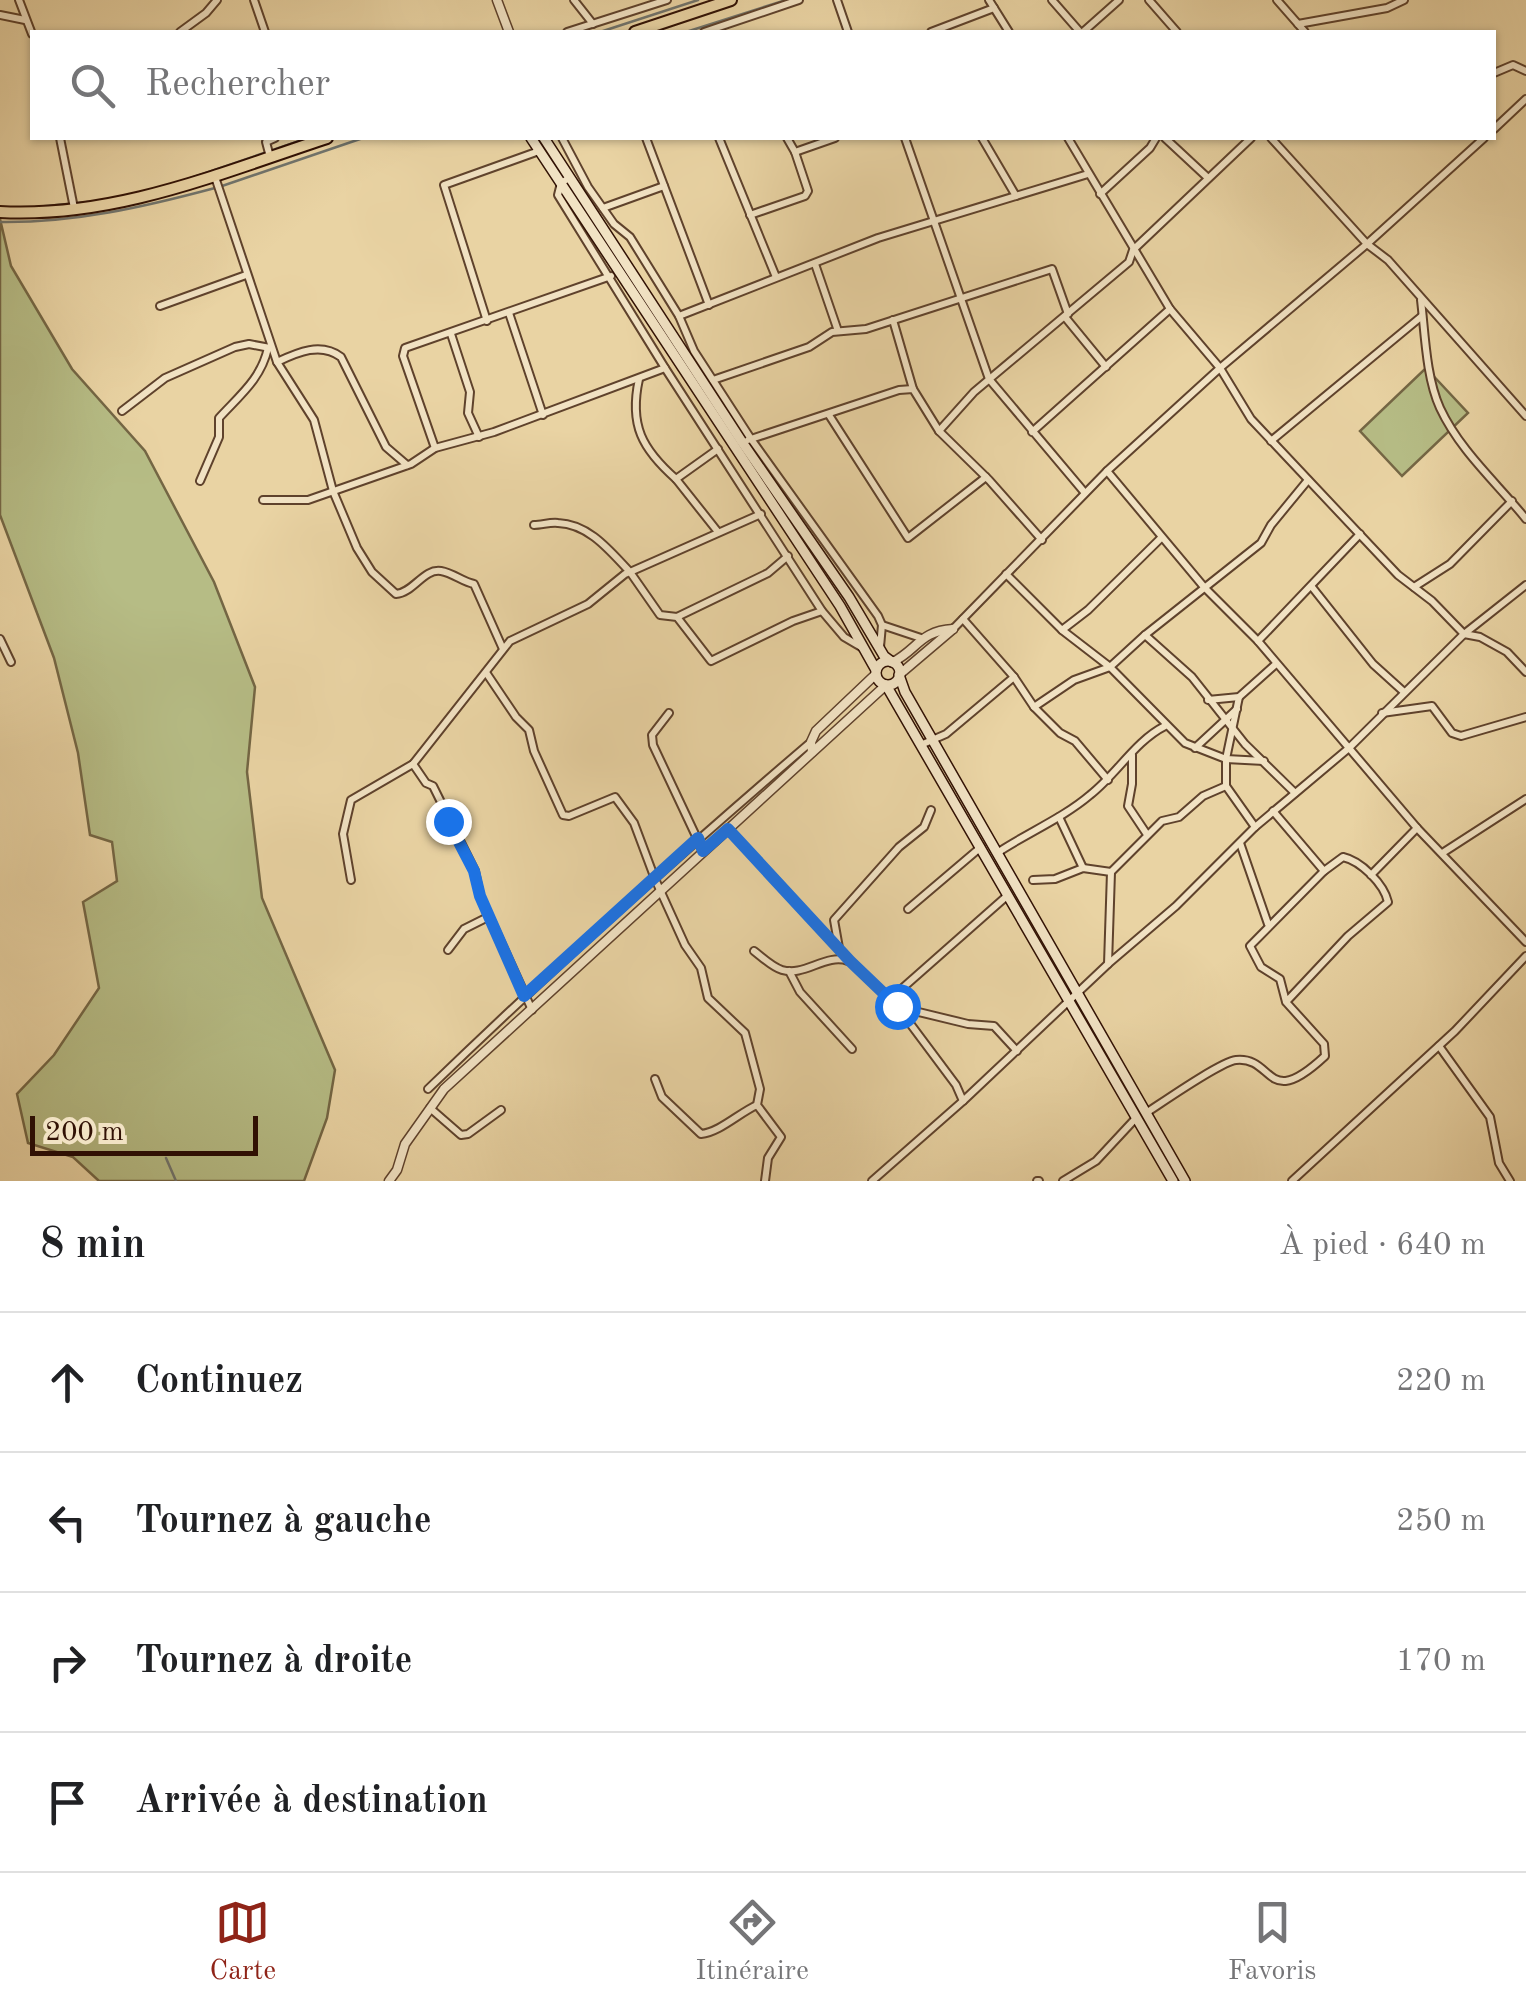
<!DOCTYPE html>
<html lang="fr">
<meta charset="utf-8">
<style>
body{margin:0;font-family:"Old Standard TT",serif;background:#f2f2f2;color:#202124}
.scale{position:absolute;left:30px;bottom:25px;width:228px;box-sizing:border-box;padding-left:10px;border:5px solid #311104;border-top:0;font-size:28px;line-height:35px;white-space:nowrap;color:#311104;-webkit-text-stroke:8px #f1e2c3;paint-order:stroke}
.stop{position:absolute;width:30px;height:30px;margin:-22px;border:8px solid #1a73e8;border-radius:50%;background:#fff}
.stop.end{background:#1a73e8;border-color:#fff;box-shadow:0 2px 10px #0008}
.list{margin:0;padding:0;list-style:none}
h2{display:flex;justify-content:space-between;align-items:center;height:130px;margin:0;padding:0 40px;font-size:42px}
h2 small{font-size:32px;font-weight:400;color:#757577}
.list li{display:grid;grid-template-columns:65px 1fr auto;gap:30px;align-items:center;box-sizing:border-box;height:140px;padding:0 40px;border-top:2px solid #e0e0e0}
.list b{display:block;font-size:38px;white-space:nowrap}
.list em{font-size:32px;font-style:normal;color:#757577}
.icon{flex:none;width:55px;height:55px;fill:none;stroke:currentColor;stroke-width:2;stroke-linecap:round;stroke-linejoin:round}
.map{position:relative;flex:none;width:1526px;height:1181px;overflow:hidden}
.search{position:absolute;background:#fff;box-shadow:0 2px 8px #0004;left:30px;right:30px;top:30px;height:110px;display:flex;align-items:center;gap:25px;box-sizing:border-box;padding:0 35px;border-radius:0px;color:#757577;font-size:38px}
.sheet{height:690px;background:#fff}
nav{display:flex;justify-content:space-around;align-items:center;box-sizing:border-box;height:140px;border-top:2px solid #e0e0e0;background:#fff;font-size:28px;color:#757577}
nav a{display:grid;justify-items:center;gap:5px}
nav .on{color:#8f2418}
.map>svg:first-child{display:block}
</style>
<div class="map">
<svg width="1526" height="1181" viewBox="0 0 1526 1181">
<rect width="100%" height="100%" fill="#e9d3a3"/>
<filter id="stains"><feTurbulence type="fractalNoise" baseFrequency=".002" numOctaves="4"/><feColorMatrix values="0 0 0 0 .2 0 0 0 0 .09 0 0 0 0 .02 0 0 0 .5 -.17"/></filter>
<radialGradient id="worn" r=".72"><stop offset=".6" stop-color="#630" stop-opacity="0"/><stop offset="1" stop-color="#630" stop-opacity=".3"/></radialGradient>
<g fill="#b6bc85" stroke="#746644" stroke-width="2.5">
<path d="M0 219 11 266 72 369 145 451 214 582 255 687 247 772 262 898 335 1070 327 1118 304 1181H99L73 1157 28 1143 17 1094 54 1055 99 988 83 902 117 881 112 842 90 835 78 753 54 658 0 515Z"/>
<path d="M1426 368 1468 413 1402 476 1360 431Z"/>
</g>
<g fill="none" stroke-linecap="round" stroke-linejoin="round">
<g stroke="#71746c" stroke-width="2.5">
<path d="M600 32 698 0"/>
<path d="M686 32 786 0"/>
<path d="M179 182 308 138"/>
<path d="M222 186 363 138"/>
<path d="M36 207 88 202"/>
<path d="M0 222C74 223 144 207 215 188"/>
<path d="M166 1158 176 1181"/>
</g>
<g stroke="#5f422c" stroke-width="10">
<g id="minor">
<path d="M19 0 32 34"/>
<path d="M254 0 265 32"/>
<path d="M574 0 593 24"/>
<path d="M837 0 848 32"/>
<path d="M989 0 1009 32"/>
<path d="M1052 0 1080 32"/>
<path d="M1149 0 1177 32"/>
<path d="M1277 0 1305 32"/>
<path d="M0 15 25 20"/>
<path d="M1298 24 1387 8 1404 0"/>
<path d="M180 32 206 13 217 0"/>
<path d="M567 32 667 0"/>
<path d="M704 32 799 0"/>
<path d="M931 32 994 8"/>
<path d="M1083 32 1119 0"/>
<path d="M1494 73 1513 65 1526 71"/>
<path d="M1494 129 1526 99"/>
<path d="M60 138 74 208"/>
<path d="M562 138 588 187 614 224 630 237 679 316 694 351 751 439 878 616 882 625 880 647"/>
<path d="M646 138 709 305"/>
<path d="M719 138 776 277"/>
<path d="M787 138 795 152 835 138"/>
<path d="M905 138 989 379 1085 493"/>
<path d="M982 138 1016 196"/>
<path d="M1068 138 1170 309 1220 368 1251 419 1398 575 1432 601 1464 634 1480 637 1507 652 1526 672"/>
<path d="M1165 138 1208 178"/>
<path d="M1271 138 1367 244 1388 260 1526 416"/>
<path d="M270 157 266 142 275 138"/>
<path d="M215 177 277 362 314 420 333 491 357 548 372 572 396 594C413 593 424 568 441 571 453 573 463 582 474 584L503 649"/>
<path d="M569 178 561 183 558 195 665 368 822 611 844 637 861 647"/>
<path d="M1100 194 1150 148 1156 138"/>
<path d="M603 208 664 186"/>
<path d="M750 215 805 196 808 191 795 152"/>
<path d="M815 264 838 331"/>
<path d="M1421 300C1425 334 1426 377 1440 408 1460 451 1497 483 1526 519"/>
<path d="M160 306 246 275"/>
<path d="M509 313 543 415"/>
<path d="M679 316 878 238 1088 174"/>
<path d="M1065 317 1106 367"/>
<path d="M893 320 913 389"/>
<path d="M487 321 444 185 539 151"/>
<path d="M451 334 470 392 468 413 479 437"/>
<path d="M277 362C298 352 321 342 341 357L386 447 407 465"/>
<path d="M639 379C629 425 642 449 676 479"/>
<path d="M713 380 809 347 832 332 866 329 1052 269 1068 314"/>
<path d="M122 411 165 378 235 347 249 344 270 348"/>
<path d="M829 415 908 538 986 477"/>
<path d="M939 431 974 392 1129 262 1133 250 1251 138"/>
<path d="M1032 432 1170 309"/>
<path d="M748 440 899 390 913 389 939 431 989 480 1042 540"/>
<path d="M1271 441 1422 316"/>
<path d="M435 448 403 356 405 348 611 276"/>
<path d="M1107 471 1204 587 1258 641 1417 828 1526 942"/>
<path d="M200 481 219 437V418C240 395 261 379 268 348"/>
<path d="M263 500H308L411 464 435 448 494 432 665 368"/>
<path d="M534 525C542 525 550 522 558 523 589 524 610 551 630 572L761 514"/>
<path d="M718 532 676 479 718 449"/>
<path d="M1006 574 1062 630 1110 667 1185 743 1226 759 1264 761"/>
<path d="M1312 587 1373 664 1404 692"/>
<path d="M1414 587 1450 564 1512 501"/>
<path d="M677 617 768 573 788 556"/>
<path d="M963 619 1014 677 1034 707 1060 733 1075 741 1108 780"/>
<path d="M882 625 921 638"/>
<path d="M953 629 1107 471 1220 368 1367 244 1484 138"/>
<path d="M1062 630 1088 610 1161 538"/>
<path d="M1145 635 1192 677 1245 744 1295 793"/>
<path d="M0 639 11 662"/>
<path d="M1258 641 1360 534"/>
<path d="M487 674 516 717 529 730 534 751 563 815 569 816 615 797 634 823 655 879 685 945 701 968 708 998 745 1033 760 1089 757 1105 781 1137 768 1158 765 1181"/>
<path d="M1239 697 1226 759V786L1255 827"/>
<path d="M1208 700 1239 697 1276 664"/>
<path d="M1034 707 1074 680 1110 667 1145 635 1261 543 1271 525 1308 480"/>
<path d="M669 713 652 735 653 745 703 851"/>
<path d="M1382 713 1432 706 1452 733 1461 736 1526 717"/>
<path d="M923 744 946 734 1014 677"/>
<path d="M1195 748 1237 709"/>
<path d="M1132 755V784L1128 806 1146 833"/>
<path d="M413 764 426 783 433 786 475 871 480 896 532 1010"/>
<path d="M1273 811 1324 871"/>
<path d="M1059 817 1083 868"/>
<path d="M728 829 850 961 897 1006 956 1085 963 1101"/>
<path d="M1240 843 1268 924"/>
<path d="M1444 852 1526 799"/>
<path d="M997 853C1027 833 1063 818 1090 795 1117 774 1135 741 1165 726"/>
<path d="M1371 875 1417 828"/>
<path d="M351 880 343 834 351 800 413 764 510 641 588 604 625 574 630 572 660 615 677 617 711 661 793 621 822 611"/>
<path d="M1033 880 1055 879 1083 868 1111 872"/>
<path d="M908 909 981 847"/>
<path d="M839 948 834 920 899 847 924 827 931 810"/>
<path d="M448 950 464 929 488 917"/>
<path d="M754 951C762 957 772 967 782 970 804 977 826 953 848 961"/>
<path d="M1108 964 1111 872 1162 821 1179 817 1203 796 1226 786"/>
<path d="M789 971 800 992 852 1049"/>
<path d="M889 1000 1008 895"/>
<path d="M898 1007 968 1024 994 1026 1017 1051"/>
<path d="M1439 1046 1490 1117 1499 1163 1510 1181"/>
<path d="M655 1079 662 1097 701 1134C720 1132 739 1113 757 1105"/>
<path d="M428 1089C552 969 680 854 811 742"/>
<path d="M430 1108 461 1135 468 1134 501 1110"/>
<path d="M1146 1113C1163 1102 1220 1062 1236 1060 1275 1056 1265 1112 1325 1056L1324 1044 1286 1002 1280 979 1261 967 1250 946 1324 871 1343 857C1361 861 1384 884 1388 902L1348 936 1286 1002"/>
<path d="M872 1181 963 1101 1108 964 1176 906 1255 827 1349 748 1464 634 1526 585"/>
<path d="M1037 1181H1039"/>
<path d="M1063 1181 1096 1161 1136 1118"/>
<path d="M1292 1181 1455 1031 1526 956"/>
</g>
</g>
<g stroke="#5f422c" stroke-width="11">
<g id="tertiary">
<path d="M497 0 509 32"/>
<path d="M893 662C918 649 920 631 953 629"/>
<path d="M900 674 953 629"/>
<path d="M812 752 811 742 816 731 876 674"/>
<path d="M389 1181 397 1170 405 1144 444 1089 886 685"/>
</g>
</g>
<g stroke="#311104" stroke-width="12">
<g id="secondary">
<path d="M531 138 840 606 876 670"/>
<path d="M544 138 742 442 849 597 884 656 892 662"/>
<circle cx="888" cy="673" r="12"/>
<path d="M899 675 905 692 1185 1181"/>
<path d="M886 685 1173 1181"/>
</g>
</g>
<g stroke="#311104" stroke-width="14">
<g id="trunk">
<path d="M635 32 731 0"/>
<path d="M0 212C116 218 220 173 327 138"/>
</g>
</g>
<use href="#minor" stroke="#f1e2c3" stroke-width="6"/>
<use href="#tertiary" stroke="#f1e2c3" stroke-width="8"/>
<use href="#secondary" stroke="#f1e2c3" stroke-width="9"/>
<use href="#trunk" stroke="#e9d3a3" stroke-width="10"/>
</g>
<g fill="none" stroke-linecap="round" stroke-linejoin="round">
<path stroke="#1a73e8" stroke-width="12" d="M448 821 474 871 480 896 524 996 698 838 703 851 728 829 850 961 897 1006"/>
</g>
<rect width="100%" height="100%" filter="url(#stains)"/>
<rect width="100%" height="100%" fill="url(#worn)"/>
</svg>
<div class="scale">200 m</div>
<div class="stop" style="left:897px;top:1006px"></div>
<div class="stop end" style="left:448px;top:821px"></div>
<div class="search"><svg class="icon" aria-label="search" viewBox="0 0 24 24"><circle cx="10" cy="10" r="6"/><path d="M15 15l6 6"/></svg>Rechercher</div>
</div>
<section class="sheet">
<h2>8 min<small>À pied · 640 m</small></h2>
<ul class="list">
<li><svg class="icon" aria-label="ahead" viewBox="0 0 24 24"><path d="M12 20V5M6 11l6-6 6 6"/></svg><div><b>Continuez</b></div><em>220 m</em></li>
<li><svg class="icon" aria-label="left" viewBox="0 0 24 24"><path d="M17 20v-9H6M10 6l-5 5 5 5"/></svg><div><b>Tournez à gauche</b></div><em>250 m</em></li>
<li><svg class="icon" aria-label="right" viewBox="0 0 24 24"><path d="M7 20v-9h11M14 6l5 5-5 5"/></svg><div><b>Tournez à droite</b></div><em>170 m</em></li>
<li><svg class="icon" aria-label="arrive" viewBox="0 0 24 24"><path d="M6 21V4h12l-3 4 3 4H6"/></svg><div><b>Arrivée à destination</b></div></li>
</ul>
</section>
<nav>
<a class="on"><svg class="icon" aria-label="map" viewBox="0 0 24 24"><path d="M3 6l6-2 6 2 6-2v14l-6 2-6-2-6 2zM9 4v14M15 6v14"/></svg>Carte</a>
<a><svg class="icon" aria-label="directions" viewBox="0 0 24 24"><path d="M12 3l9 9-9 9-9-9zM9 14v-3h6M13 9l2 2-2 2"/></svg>Itinéraire</a>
<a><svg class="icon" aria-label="saved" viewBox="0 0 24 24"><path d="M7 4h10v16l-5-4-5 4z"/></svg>Favoris</a>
</nav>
